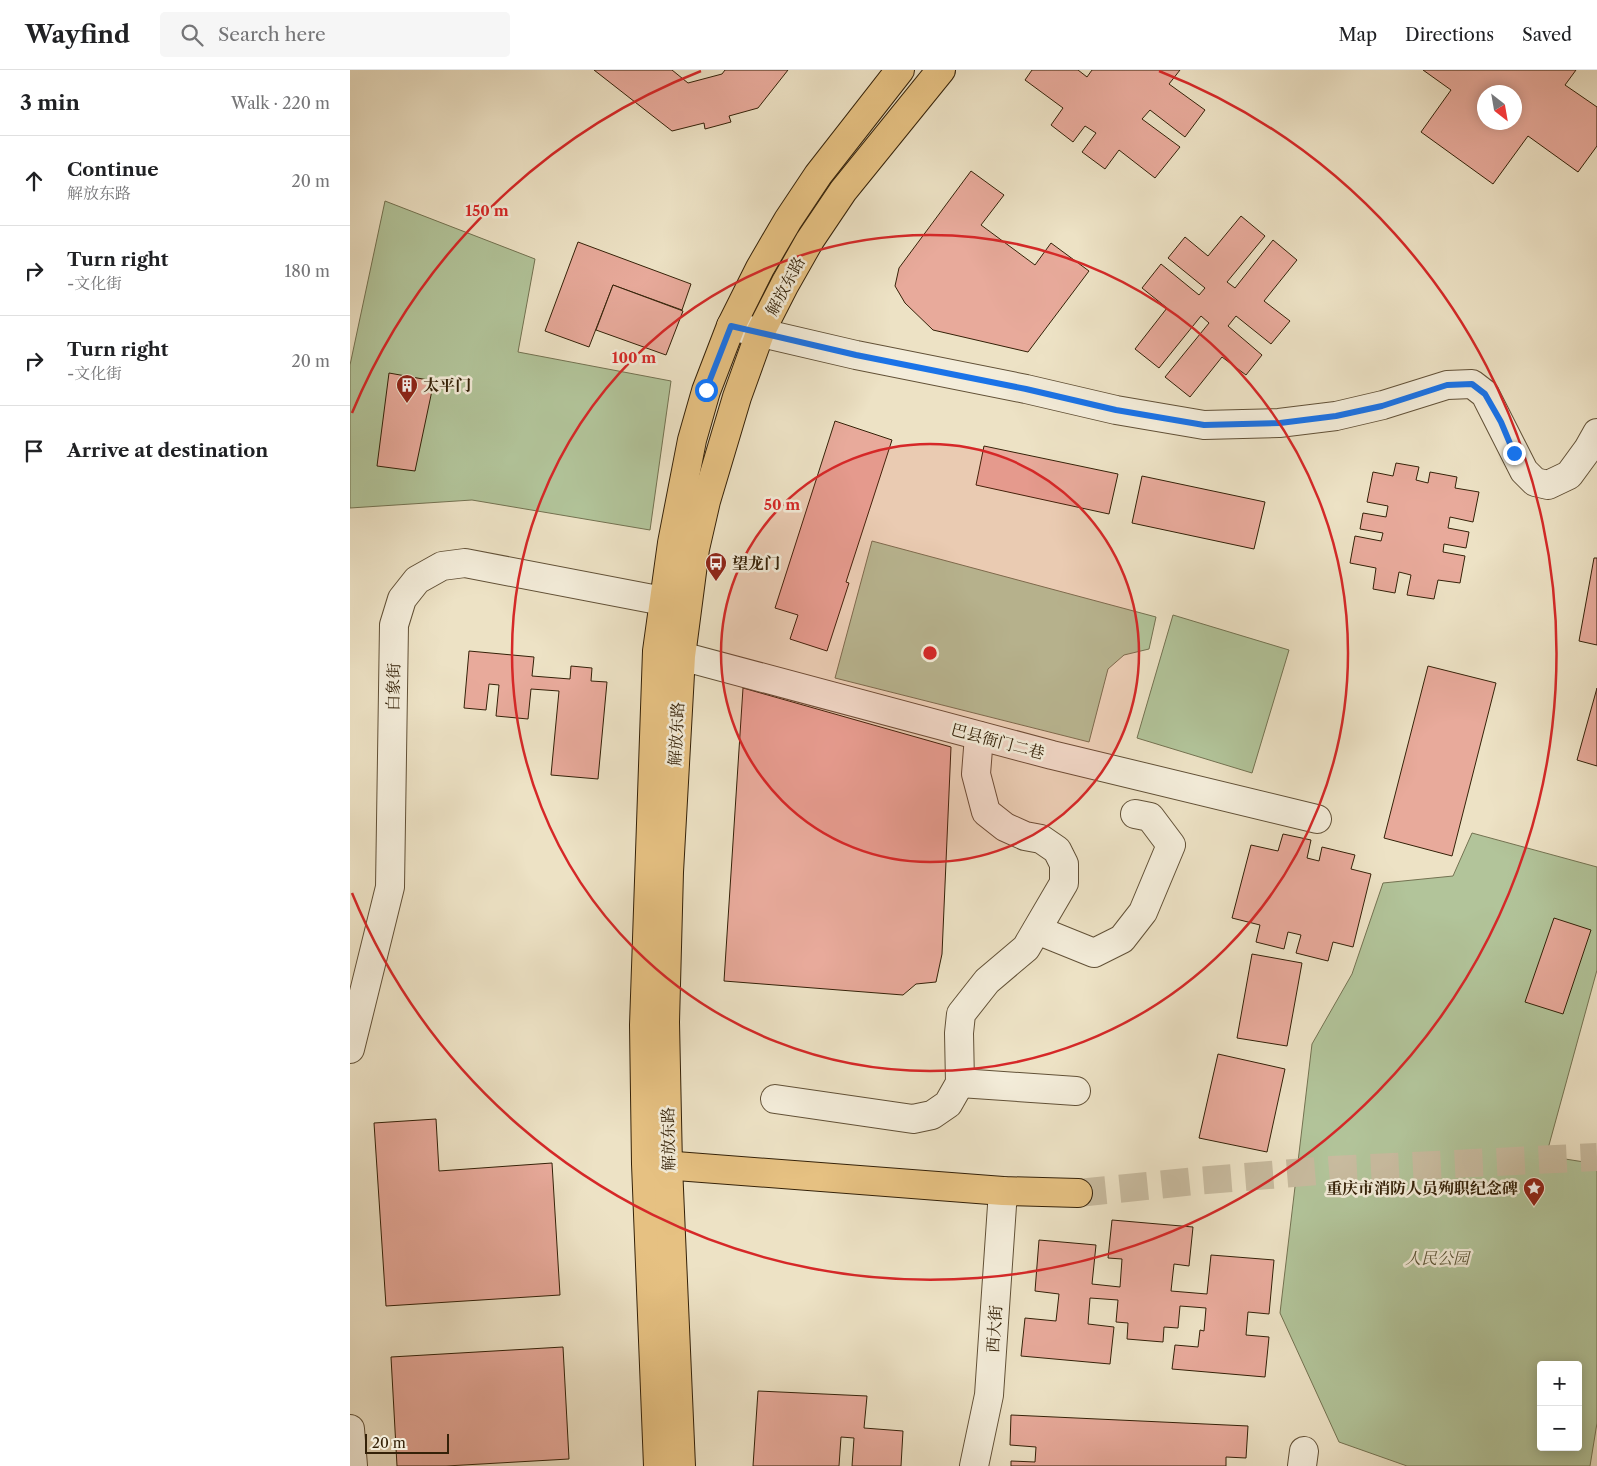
<!DOCTYPE html>
<meta charset="utf-8">
<style>
body{margin:0;font-family:"Libre Caslon Text","Noto Serif SC",serif;background:#f6f6f6;color:#202124}
.controls{position:absolute;right:15px;bottom:15px;display:grid;overflow:hidden;border-radius:5px;box-shadow:0 2px 12px #0003}
.controls button{width:45px;height:45px;display:grid;place-items:center;padding:0;border:0;border-bottom:1px solid #e0e0e0;background:#fff;color:#202124;font:25px sans-serif}
.compass{position:absolute;left:1127px;top:15px;width:45px;height:45px;border-radius:50%;background:#fff;box-shadow:0 2px 12px #0003;rotate:149deg}
.scale{position:absolute;left:15px;bottom:12px;width:84px;box-sizing:border-box;padding-left:5px;border:2px solid #342108;border-top:0;font-size:14px;line-height:18px;white-space:nowrap;color:#342108;-webkit-text-stroke:4px #f3ecd9;paint-order:stroke}
.stop{position:absolute;width:15px;height:15px;margin:-11px;border:4px solid #1a73e8;border-radius:50%;background:#fff}
.stop.end{background:#1a73e8;border-color:#fff;box-shadow:0 1px 5px #0008}
.list{margin:0;padding:0;list-style:none}
h2{display:flex;justify-content:space-between;align-items:center;height:65px;margin:0;padding:0 20px;font-size:21px}
h2 small{font-size:16px;font-weight:400;color:#757577}
.list li{display:grid;grid-template-columns:32px 1fr auto;gap:15px;align-items:center;box-sizing:border-box;height:90px;padding:0 20px;border-top:1px solid #e0e0e0}
.list b{display:block;font-size:19px;white-space:nowrap}
.list p{margin:0;font-size:16px;white-space:nowrap;color:#757577}
.list em{font-size:16px;font-style:normal;color:#757577}
.icon{flex:none;width:28px;height:28px;fill:none;stroke:currentColor;stroke-width:2;stroke-linecap:round;stroke-linejoin:round}
.map{position:relative;flex:none;width:1247px;height:1396px;overflow:hidden}
header{display:flex;align-items:center;gap:30px;box-sizing:border-box;height:70px;padding:0 25px;background:#fff;border-bottom:1px solid #e0e0e0}
header strong{font-size:24px}
nav{display:flex;gap:28px;margin-inline-start:auto;font-size:18px}
.search{width:350px;height:45px;background:#f6f6f6;display:flex;align-items:center;gap:12px;box-sizing:border-box;padding:0 18px;border-radius:5px;color:#757577;font-size:19px}
main{display:flex}
aside{flex:1;background:#fff}
.map>svg:first-child{display:block}
</style>
<header>
<strong>Wayfind</strong>
<div class="search"><svg class="icon" aria-label="search" viewBox="0 0 24 24"><circle cx="10" cy="10" r="6"/><path d="M15 15l6 6"/></svg>Search here</div>
<nav><a>Map</a><a>Directions</a><a>Saved</a></nav>
</header>
<main>
<aside>
<h2>3 min<small>Walk · 220 m</small></h2>
<ul class="list">
<li><svg class="icon" aria-label="ahead" viewBox="0 0 24 24"><path d="M12 20V5M6 11l6-6 6 6"/></svg><div><b>Continue</b><p>解放东路</p></div><em>20 m</em></li>
<li><svg class="icon" aria-label="right" viewBox="0 0 24 24"><path d="M7 20v-9h11M14 6l5 5-5 5"/></svg><div><b>Turn right</b><p>-文化街</p></div><em>180 m</em></li>
<li><svg class="icon" aria-label="right" viewBox="0 0 24 24"><path d="M7 20v-9h11M14 6l5 5-5 5"/></svg><div><b>Turn right</b><p>-文化街</p></div><em>20 m</em></li>
<li><svg class="icon" aria-label="arrive" viewBox="0 0 24 24"><path d="M6 21V4h12l-3 4 3 4H6"/></svg><div><b>Arrive at destination</b></div></li>
</ul>
</aside>
<div class="map">
<svg width="1247" height="1396" viewBox="0 0 1247 1396">
<rect width="100%" height="100%" fill="#ede2c5"/>
<filter id="stains"><feTurbulence type="fractalNoise" baseFrequency=".004" numOctaves="4"/><feColorMatrix values="0 0 0 0 .2 0 0 0 0 .09 0 0 0 0 .02 0 0 0 .5 -.17"/></filter>
<radialGradient id="worn" r=".72"><stop offset=".6" stop-color="#630" stop-opacity="0"/><stop offset="1" stop-color="#630" stop-opacity=".3"/></radialGradient>
<g fill="#b2c49a" stroke="#737251" fill-rule="evenodd">
<path d="M35 131 185 189 168 282 321 311 300 460 122 430 0 438V295Z"/>
<path d="M522 471 806 547 799 579 774 585 758 599 739 672 485 608Z"/>
<path d="M823 545 939 580 902 703 787 668Z"/>
<path d="M1122 763 1247 797V900L1196 1086 1247 1094V1353L1240 1396H1057L989 1372 930 1243 962 974 1002 904 1033 813 1103 806ZM1191 1295H1228V1377H1191Z"/>
</g>
<g fill="#e8aa9b" stroke="#342108" fill-rule="evenodd">
<path d="M244 0H322L338 13 372 4 375 0H438L408 38 379 46 381 52 355 59 354 53 322 61Z"/>
<path d="M682 0H728L737 7 742 0H830L819 14 855 40 835 67 800 40 792 49 830 77 805 108 769 80 755 99 732 82 746 63 735 56 723 72 701 55 713 38 675 10Z"/>
<path d="M1073 0H1226L1215 15 1247 37V76L1228 102 1178 66 1143 114 1071 62 1101 20ZM1134 22H1164V52H1134Z"/>
<path d="M621 101 654 125 631 155 685 195 701 173 739 201 678 282 583 260 555 233 545 216 549 198Z"/>
<path d="M891 146 915 166 877 212 885 218 923 170 947 190 914 231 940 251 921 274 886 246 878 256 912 285 896 305 872 287 840 327 815 307 859 253 851 246 809 298 785 279 817 238 792 218 811 194 849 225 855 218 818 188 835 167 858 186Z"/>
<path d="M228 172 341 214 332 240 263 215 239 277 195 261Z"/>
<path d="M263 215 333 241 316 285 246 260Z"/>
<path d="M39 303 84 311 65 401 27 396Z"/>
<path d="M485 351 542 370 496 512 499 513 477 581 440 569 448 545 425 538Z"/>
<path d="M634 376 768 404 759 444 626 415Z"/>
<path d="M1046 393 1069 397 1066 410 1078 413 1080 402 1107 407 1105 418 1129 422 1123 452 1100 447 1098 458 1119 462 1116 478 1094 474 1093 482 1115 486 1110 513 1088 510 1084 529 1057 525 1061 505 1049 502 1045 523 1023 519 1026 498 1000 493 1005 466 1031 471 1033 463 1010 459 1013 443 1036 447 1038 436 1017 432 1023 402 1043 406Z"/>
<path d="M792 406 915 432 904 479 782 453Z"/>
<path d="M1244 488H1247V575L1229 571Z"/>
<path d="M119 581 184 587 182 606 220 609 221 596 242 598 241 611 257 612 248 709 201 705 209 621 181 619 178 649 146 646 149 615 139 614 136 640 114 638Z"/>
<path d="M1078 596 1146 613 1102 786 1034 768Z"/>
<path d="M393 618 601 677 592 884 586 912 566 914 553 925 374 911Z"/>
<path d="M1247 618V696L1227 690Z"/>
<path d="M933 764 961 770 957 788 969 791 972 777 1005 785 1001 799 1021 804 1003 877 983 872 978 891 946 883 951 865 938 862 934 879 906 872 910 855 882 848 901 775 928 781Z"/>
<path d="M1204 848 1241 860 1213 944 1175 932Z"/>
<path d="M902 884 952 893 937 976 887 968Z"/>
<path d="M868 984 935 999 917 1082 849 1068Z"/>
<path d="M86 1049 89 1101 202 1093 210 1225 36 1236 24 1053Z"/>
<path d="M762 1150 843 1157 839 1196 824 1194 821 1221 857 1224 861 1185 924 1190 919 1244 898 1242 896 1265 919 1267 915 1307 822 1299 825 1275 848 1277 850 1260 854 1261 856 1238 830 1236 828 1258 814 1257 813 1272 777 1269 778 1253 766 1252 768 1230 740 1228 738 1254 764 1257 760 1294 671 1286 675 1248 706 1251 709 1224 685 1221 689 1170 746 1175 742 1214 770 1217 772 1189 758 1188Z"/>
<path d="M213 1277 219 1389 96 1396H47L41 1287Z"/>
<path d="M408 1321 517 1326 514 1358 553 1361 551 1396H502L504 1368 491 1367 489 1396H403Z"/>
<path d="M661 1345 898 1356 896 1388 876 1387V1396H661V1391L685 1392 686 1377 660 1375Z"/>
</g>
<g fill="none" stroke-linecap="round" stroke-linejoin="round">
<path stroke="#c8bb9f" stroke-width="28" stroke-dasharray="28 14" stroke-linecap="butt" d="M728 1123 846 1111 981 1100 1247 1087"/>
<g stroke="#625137" stroke-width="30">
<g id="minor">
<path d="M381 256 506 285 676 319 766 340 854 355 929 353 986 346 1033 335 1097 315 1122 314 1135 324 1174 401 1185 412 1198 415 1219 405 1238 379 1247 363"/>
<path d="M331 586 702 685 967 749"/>
<path d="M687 860 744 883 772 869 793 842 821 775 800 747 785 744"/>
<path d="M0 979 40 817 44 555 52 529 67 510 92 496 115 493 313 531"/>
<path d="M610 1013 726 1021"/>
<path d="M425 1029 563 1049 582 1045 598 1034 610 1013 609 963 611 944 637 911 676 878 714 813V794L707 780 691 769 675 766 655 757 636 742 626 704 629 666"/>
<path d="M0 1359 3 1396"/>
<path d="M624 1396 639 1325 653 1121"/>
<path d="M952 1396 954 1381"/>
</g>
</g>
<g stroke="#342108" stroke-width="30">
<g id="major">
<path d="M300 1094 653 1121 728 1123"/>
<path d="M308 1396 296 1094 294 955 307 581 322 473 342 370 356 321 381 256 410 198 438 150 468 105 550 0"/>
<path d="M331 1396 318 1096 315 952 319 802 331 586 345 479 356 431 387 327 410 263 435 214 460 170 493 121 591 0"/>
</g>
</g>
<use href="#minor" stroke="#f3ecd9" stroke-width="28"/>
<use href="#major" stroke="#e6c182" stroke-width="28"/>
</g>
<g fill="none" stroke-linecap="round" stroke-linejoin="round">
<path stroke="#1a73e8" stroke-width="6" d="M356 320 381 256 506 285 676 319 766 340 854 355 930 353 986 346 1032 336 1097 315 1122 314 1135 324 1151 352 1164 383"/>
</g>
<circle cx="580" cy="583" r="209" fill="#d62828" fill-opacity=".12"/>
<g fill="none" stroke="#d62828" stroke-width="2.5">
<circle cx="580" cy="583" r="209"/>
<circle cx="580" cy="583" r="418"/>
<path d="M2 343A626 626 0 0 1 351 1M809 1A626 626 0 1 1 2 823"/>
</g>
<defs>
<g id="building-pin" transform="scale(1.125)"><path d="M0 17L-7.5 6A9.5 9.5 0 1 1 7.5 6Z" fill="#8f2418" stroke="#f3ecd9"/><path d="M-4-6H4V6H1V3H-1V6H-4ZM-2.5-4.3h1.7v1.8h-1.7ZM.8-4.3h1.7v1.8H.8ZM-2.5-1h1.7V.8h-1.7ZM.8-1h1.7V.8H.8Z" fill="#fff"/></g>
<g id="bus-pin" transform="scale(1.125)"><path d="M0 17L-7.5 6A9.5 9.5 0 1 1 7.5 6Z" fill="#8f2418" stroke="#f3ecd9"/><path d="M-5-6H5V4H4V6H2V4H-2V6H-4V4H-5ZM-3.5-4V0h7V-4ZM-3.5 1.2v1.5H-2V1.2ZM2 1.2v1.5H3.5V1.2Z" fill="#fff"/></g>
<g id="sight-pin" transform="scale(1.125)"><path d="M0 17L-7.5 6A9.5 9.5 0 1 1 7.5 6Z" fill="#8f2418" stroke="#f3ecd9"/><path d="M0-6L1.8-2.2L6-1.7L2.9 1.2L3.7 5.4L0 3.3L-3.7 5.4L-2.9 1.2L-6-1.7L-1.8-2.2Z" fill="#fff"/></g>
</defs>
<g fill-rule="evenodd">
<use href="#building-pin" x="57" y="315"/>
<use href="#bus-pin" x="366" y="493"/>
<use href="#sight-pin" x="1184" y="1118"/>
</g>
<g text-anchor="middle" dominant-baseline="central" stroke-width="5" stroke-linejoin="round" paint-order="stroke">
<g font-size="16" fill="#342108" stroke="#f3ecd9">
<text transform="translate(435 216) rotate(-62)">解放东路</text>
<text transform="translate(43 617) rotate(-89)">白象街</text>
<text transform="translate(326 664) rotate(-87)">解放东路</text>
<text transform="translate(648 671) rotate(15)">巴县衙门二巷</text>
<text transform="translate(318 1069) rotate(-91)">解放东路</text>
<text transform="translate(644 1259) rotate(-86)">西大街</text>
</g>
<g font-size="16" font-weight="bold" fill="#342108" stroke="#f3ecd9" text-anchor="start">
<text x="73" y="315">太平门</text>
<text x="382" y="493">望龙门</text>
<text x="1168" y="1118" text-anchor="end">重庆市消防人员殉职纪念碑</text>
</g>
<g font-size="16" font-style="italic" fill="#5a5234" stroke="#f3ecd9">
<text x="1087" y="1188">人民公园</text>
</g>
</g>
<circle cx="580" cy="583" r="8" fill="#d62828" stroke="#f3ecd9" stroke-width="2.5"/>
<g font-size="15" text-anchor="middle" font-weight="bold" fill="#d62828" stroke="#f3ecd9" stroke-width="5" stroke-linejoin="round" paint-order="stroke">
<text x="137" y="146">150 m</text>
<text x="284" y="293">100 m</text>
<text x="432" y="440">50 m</text>
</g>
<rect width="100%" height="100%" filter="url(#stains)"/>
<rect width="100%" height="100%" fill="url(#worn)"/>
</svg>
<div class="controls">
<button>+</button>
<button>−</button>
</div>
<svg class="compass" viewBox="-18 -18 36 36"><path d="M0-13l5 13h-10z" fill="#e53935"/><path d="M0 13l5-13h-10z" fill="#757577"/></svg>
<div class="scale">20 m</div>
<div class="stop" style="left:356px;top:320px"></div>
<div class="stop end" style="left:1164px;top:383px"></div>
</div>
</main>
